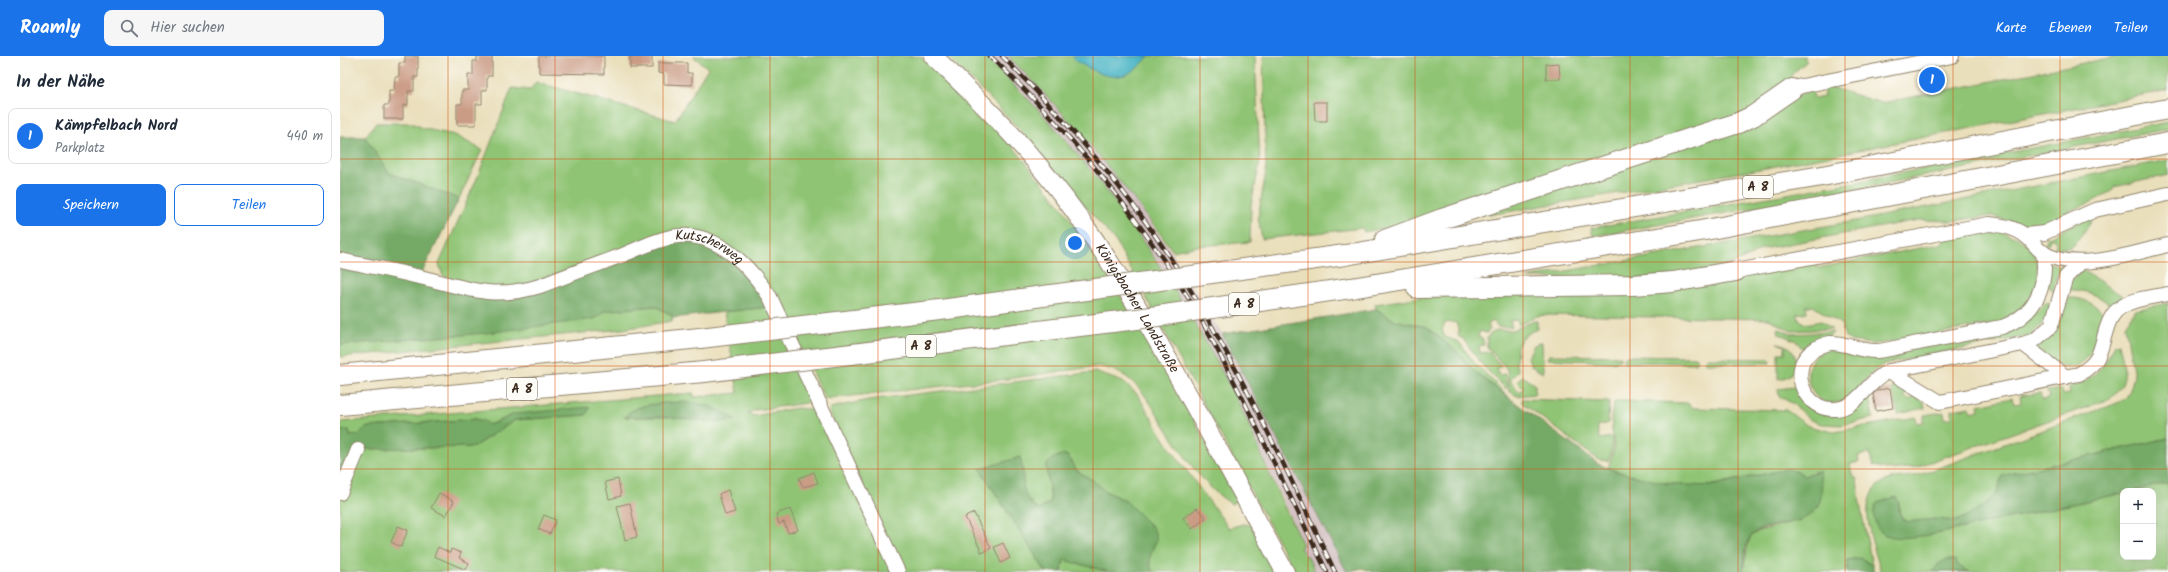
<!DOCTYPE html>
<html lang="de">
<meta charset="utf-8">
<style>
body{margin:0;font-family:Kalam,sans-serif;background:#f6f6f7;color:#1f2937}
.controls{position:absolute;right:12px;bottom:12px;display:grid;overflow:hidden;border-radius:8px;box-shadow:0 4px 16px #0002}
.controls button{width:36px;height:36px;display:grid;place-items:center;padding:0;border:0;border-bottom:1px solid #e0e1e3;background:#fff;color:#1f2937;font:20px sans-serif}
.you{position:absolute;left:735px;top:187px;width:14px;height:14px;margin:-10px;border:3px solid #fff;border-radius:50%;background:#1a73e8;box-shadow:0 0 0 6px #1a73e833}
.badge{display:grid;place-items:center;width:26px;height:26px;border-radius:50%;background:#1a73e8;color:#fff;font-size:13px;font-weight:700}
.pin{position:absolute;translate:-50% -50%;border:2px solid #fff;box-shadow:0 1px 4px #0006}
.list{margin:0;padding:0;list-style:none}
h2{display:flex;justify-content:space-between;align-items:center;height:52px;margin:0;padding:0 16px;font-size:17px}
h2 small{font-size:13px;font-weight:400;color:#747a83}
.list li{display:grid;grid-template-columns:26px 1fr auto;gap:12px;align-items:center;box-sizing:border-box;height:56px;margin:0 8px 8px;padding:0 8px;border:1px solid #e0e1e3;border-radius:8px}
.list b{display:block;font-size:15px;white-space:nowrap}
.list p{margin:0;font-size:13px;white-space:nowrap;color:#747a83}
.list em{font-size:13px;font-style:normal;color:#747a83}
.actions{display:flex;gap:8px;padding:12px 16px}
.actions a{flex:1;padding:9px 0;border:1px solid #1a73e8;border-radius:8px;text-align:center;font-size:14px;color:#1a73e8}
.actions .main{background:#1a73e8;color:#fff}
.icon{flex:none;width:22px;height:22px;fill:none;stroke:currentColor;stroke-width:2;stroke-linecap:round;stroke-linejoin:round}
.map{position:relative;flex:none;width:1828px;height:516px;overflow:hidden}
header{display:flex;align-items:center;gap:24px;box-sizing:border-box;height:56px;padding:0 20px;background:#1a73e8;color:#fff}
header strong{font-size:19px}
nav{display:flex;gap:22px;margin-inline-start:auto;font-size:14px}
.search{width:280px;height:36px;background:#f6f6f7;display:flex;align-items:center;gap:10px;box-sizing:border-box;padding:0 14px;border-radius:8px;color:#747a83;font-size:15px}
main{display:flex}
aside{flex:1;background:#fff}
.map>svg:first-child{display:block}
</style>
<header>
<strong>Roamly</strong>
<div class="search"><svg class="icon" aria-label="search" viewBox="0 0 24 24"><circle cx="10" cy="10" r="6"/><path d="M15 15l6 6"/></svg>Hier suchen</div>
<nav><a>Karte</a><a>Ebenen</a><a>Teilen</a></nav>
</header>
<main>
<aside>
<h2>In der Nähe<small></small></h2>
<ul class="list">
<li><span class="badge">1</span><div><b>Kämpfelbach Nord</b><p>Parkplatz</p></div><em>440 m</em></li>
</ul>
<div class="actions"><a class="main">Speichern</a><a>Teilen</a></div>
</aside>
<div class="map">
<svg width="1828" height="516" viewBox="0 0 1828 516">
<rect width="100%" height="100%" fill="#fdfcf7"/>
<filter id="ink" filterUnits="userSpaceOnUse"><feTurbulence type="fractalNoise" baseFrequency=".025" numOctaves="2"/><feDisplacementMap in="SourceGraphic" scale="8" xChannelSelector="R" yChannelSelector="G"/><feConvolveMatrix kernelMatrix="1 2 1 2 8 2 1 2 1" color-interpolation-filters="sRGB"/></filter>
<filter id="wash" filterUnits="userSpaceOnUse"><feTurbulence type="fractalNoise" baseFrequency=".012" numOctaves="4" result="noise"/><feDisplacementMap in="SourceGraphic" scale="16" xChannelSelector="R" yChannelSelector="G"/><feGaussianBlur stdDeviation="0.9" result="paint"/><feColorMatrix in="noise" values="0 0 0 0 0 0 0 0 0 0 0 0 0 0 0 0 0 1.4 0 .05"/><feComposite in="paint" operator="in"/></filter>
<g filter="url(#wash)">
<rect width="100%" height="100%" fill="#eadfbb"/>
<path fill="#d2bfc1" d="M643 0H668L703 36 781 125 831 195 882 278 1007 516H975L967 499 965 500 960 490 963 488 898 347 862 280 815 202 776 147 719 79Z"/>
<g fill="#90c475" stroke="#66774a" fill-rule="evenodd">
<path d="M353 0H580L659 73 724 154 817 296 897 444 892 448C864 432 842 397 825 370 813 352 803 332 785 320 777 315 768 312 759 310L667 323 485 343 437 245 298 190 173 233 140 231 103 220 99 208 138 120 172 32 190 34 196 26 335 65 368 12Z"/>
<path d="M606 0H643C749 94 833 220 898 346 911 372 921 399 933 426 942 447 953 468 963 489L960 491 965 500 967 499 975 516H955L776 186 682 76 638 30Z"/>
<path d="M668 0H915L920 106 911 149 910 186 858 190 833 195C782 126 729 60 668 0Z"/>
<path d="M923 0H1465L1464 2 1467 5 1452 18 1450 25 1411 55 1053 171 1024 176 1023 172 922 183 918 161 926 115Z"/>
<path d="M1779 0H1828V34L1426 112 1149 159V156L1472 34 1474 42 1484 40 1483 32 1489 31 1542 47Z"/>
<path d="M1828 66V73L1450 146 1253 180 1251 172 1499 129Z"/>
<path d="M36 67H71L86 73 115 79 142 94 119 143 49 117 25 81Z"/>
<path d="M1828 104V119L1774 131 1773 134 1752 146 1731 154 1705 167 1680 168 1652 160 1610 165 1578 164 1422 193C1362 232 1256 221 1186 222L1526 163Z"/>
<path d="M1752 162 1750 168 1732 191 1715 193 1716 184 1710 183 1708 189 1705 188 1707 182 1740 166Z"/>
<path d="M1648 175H1658L1678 182 1692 194 1696 201 1698 225 1685 251 1662 266 1544 287 1531 288 1511 285 1505 281 1501 268 1473 250H1466L1467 256 1457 258 1459 263 1465 268 1481 265 1492 273 1451 275 1429 263 1206 259 1197 260 1179 269 1177 264 1170 265 1172 271H1158L1154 265 1148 268 1150 274 1147 277 1140 275 1138 281 1143 283 1144 289 1139 290 1140 297 1149 296 1161 310 1157 312 1159 319 1165 318 1167 332H1165L1144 311 1123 283 1118 280 1119 274 1116 267 1112 266 1105 267 1102 274 1105 281 1119 286 1134 306 1169 341 1137 318 1118 297 1087 271 1054 264 1036 253 1035 248 1082 241 1476 207 1477 212 1601 188 1606 181Z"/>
<path d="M1708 207 1723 210 1717 219 1713 235 1708 231Z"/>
<path d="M1742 214 1784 241 1770 249C1758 238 1742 233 1726 234L1729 227Z"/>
<path d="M1729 242C1742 241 1756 248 1764 258 1757 266 1758 277 1755 287 1751 301 1739 314 1723 311 1714 309 1703 297 1695 292 1717 279 1718 267 1726 244Z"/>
<path d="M1707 246 1712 249C1706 262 1702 272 1688 280L1544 308C1525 318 1517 340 1503 345 1466 359 1453 298 1490 294 1502 293 1515 299 1527 301L1691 260Z"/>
<path d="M1828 247V382L1662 420C1660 425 1659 433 1656 438 1649 448 1631 460 1618 465 1611 467 1601 463 1594 464 1576 465 1558 474 1559 447L1545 479 1559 481 1591 479 1783 437V501H1813V435H1792L1828 427V516H1541C1534 491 1514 442 1543 426 1554 420 1570 422 1582 418L1780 346 1786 342 1790 334 1794 320 1785 269 1795 254Z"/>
<path d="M315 250 332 259V265L283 273 0 301V289L260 260 263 255Z"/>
<path d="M428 251 470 344 467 347 416 354 408 357 414 360 457 352 476 354 555 516H0V432L22 393 133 391 175 364 246 359 175 358 149 369 136 363 29 371 24 373 19 379 10 380 9 374 0 375V366L353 337 354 341 398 337 384 256ZM342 346 325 361H285C298 346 323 348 342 346Z"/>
<path d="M1194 265H1197V272L1183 281 1177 291 1176 309 1178 315 1171 322V326L1179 336 1184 332 1177 325 1182 320 1195 329V338L1177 340 1169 335 1167 313 1147 291V281L1156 274H1173Z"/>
<path d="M1438 272 1451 278 1493 276 1489 281 1478 283 1463 293 1455 284 1439 278Z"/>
<path d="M1202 286 1203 317 1191 310 1188 301 1194 289Z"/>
<path d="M1437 287C1462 290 1462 322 1438 323V297H1445V290Z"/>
<path d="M1779 287C1784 312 1792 328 1767 344L1576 411 1552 414 1533 410 1529 397 1518 400 1519 406 1510 408 1512 419 1517 423 1520 448 1532 509 1520 502 1507 504 1508 516H1403L1408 488 1411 480 1419 475 1460 464 1479 450 1482 426 1476 415 1464 420 1459 416 1417 419 1370 430H1349L1304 424 1268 412 1274 393 1271 362 1274 347 1277 345 1347 347 1354 352 1446 354 1468 370 1494 376 1576 361 1577 367 1584 366V359L1604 356 1605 363 1612 362V354L1630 351 1632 356 1639 354 1638 349 1672 342 1674 348 1681 347 1680 340 1700 337 1702 344 1709 342 1707 335 1722 333 1723 339 1730 338 1729 331C1752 326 1766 309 1775 288Z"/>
<path d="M1209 299 1278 300H1280V304L1275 306 1207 303Z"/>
<path d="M1287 300 1355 301 1357 304 1355 307 1284 306 1283 302Z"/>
<path d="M1367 302 1429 303 1430 307H1366L1364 304Z"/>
<path d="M755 316 783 326 797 338 830 392 889 472 903 468 911 469 936 516H813C806 504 812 494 817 483L813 472 786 445 765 435 755 426 736 414 732 405 706 409 711 446 699 454C682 441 682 432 683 412L640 413 706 516H562L489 355 490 352 528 344Z"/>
<path d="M1557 330 1567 335 1564 340 1571 344 1574 340 1584 346 1585 352 1558 358 1552 333Z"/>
<path d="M1454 331C1460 335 1462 343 1466 349 1475 359 1496 361 1508 357 1517 354 1523 346 1529 339L1533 362 1502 369 1481 368 1469 363 1453 348 1439 340 1438 333Z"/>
<path d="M1182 343 1269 346 1268 367 1257 370 1260 383 1272 381V394L1268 405 1259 404 1248 396 1182 347Z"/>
<path d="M724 504 770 515V516H721Z"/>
</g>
<g fill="#74aa66" stroke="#586a42">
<path d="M0 81H25L49 117 119 143 78 224 155 243 336 185C364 184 392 201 410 221 417 229 422 241 428 251L332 262V259L315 250 263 255 260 260 254 263 146 277 0 289Z"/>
<path d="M1036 253 1054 264 1087 271 1118 297 1137 318 1258 408 1275 415 1328 428 1370 430 1447 413 1459 416 1464 420 1479 415C1482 424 1482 431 1481 440 1476 476 1428 461 1411 480 1404 488 1405 506 1403 516H1033L1022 512 1007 516 882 278Z"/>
<path d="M342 346C363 347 379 352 396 364L375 366 325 361H284C298 346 323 348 342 346Z"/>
<path d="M250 351 246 359 175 364 133 391 22 393 0 421V375L9 374 10 380 19 379 24 373 29 371 136 363 145 365 149 369 175 358Z"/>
<path d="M1828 382V427L1792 435H1783V437L1591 479C1574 480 1541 489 1535 466 1533 459 1533 453 1537 447L1556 441 1559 447V455L1562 463 1567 466 1594 463 1617 465 1642 451 1657 437 1662 420Z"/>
<path d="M723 398 728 400 736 414 755 426 765 435 786 445 813 472 817 483C812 494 806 504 813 516H770L724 504 721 516H706L640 413 680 401C687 424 676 437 699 454L711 446 706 409 714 402Z"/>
<path d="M1520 502 1532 509 1534 516H1508L1507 504Z"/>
<path d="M1606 504H1615L1619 510 1629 516H1593L1598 508Z"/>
</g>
<path fill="#49b5c6" stroke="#427072" d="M733 0H809C784 30 765 23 735 4Z"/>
<g id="blocks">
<g fill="#ca9b85">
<path d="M65 0H78V21H74V35H68V49H63V63H44V49H49V35H54L55 21H59V7H65Z"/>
<path d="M137 0H152V20H147V34H142V48H136V69H117V48H122V34H128V19H133V5H137Z"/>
<path d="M199 0H264V18L199 17Z"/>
<rect x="290" y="0" width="22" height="12"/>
<path d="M318 7H347V17H352V29L324 28V18L318 17Z"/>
<path d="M1219 7 1220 23H1206V8Z"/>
<path d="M974 46H987V65H975Z"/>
<path d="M1550 332 1553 352 1536 355 1533 338 1538 334Z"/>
<path d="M474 416 478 427 463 431 459 422Z"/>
<path d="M278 423 281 440 269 443 265 426Z"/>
<path d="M388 434 395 456 385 459 379 438Z"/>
<path d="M99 437 114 445 106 460 91 452Z"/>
<path d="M290 447 297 481 285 484 277 450Z"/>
<path d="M857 452 866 462 852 473 843 462Z"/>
<path d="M450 453 458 474 448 477 444 466 439 468 436 458Z"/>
<path d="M634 457 651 492 642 497 625 461Z"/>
<path d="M204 459 216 464 210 478 198 473Z"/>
<path d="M58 470 68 474 61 491 51 486Z"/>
<path d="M663 487 670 502 661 507 654 491Z"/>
<path d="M98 491 110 497 111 493 121 497 119 502 129 507 126 514 94 500Z"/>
</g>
</g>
</g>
<g filter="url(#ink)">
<use href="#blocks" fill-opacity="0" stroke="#92846c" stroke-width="1"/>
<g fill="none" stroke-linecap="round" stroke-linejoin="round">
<g stroke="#92846c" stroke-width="16">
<g id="minor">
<path d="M1452 33 1462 30 1612 0"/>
<path d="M1685 179 1704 177 1755 154 1828 138"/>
<path d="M1703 196C1708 229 1696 259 1662 271 1635 276 1607 281 1579 287 1565 289 1551 294 1537 295 1521 296 1506 286 1490 287 1479 289 1466 297 1462 308 1455 331 1472 355 1496 353 1519 351 1528 324 1549 315L1683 288 1695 284 1711 270 1726 221 1741 206"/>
<path id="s1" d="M0 204C28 210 56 215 84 222 129 233 154 244 200 230 228 219 256 209 283 199 300 192 320 182 338 180 378 176 410 211 430 241L558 516"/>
<path d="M1396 215 1649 168C1662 169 1677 172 1687 181 1692 185 1696 192 1702 196 1735 218 1792 197 1828 189"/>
<path d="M1683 288 1726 321"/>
<path d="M1549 315 1600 346 1739 318C1746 314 1753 309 1757 302 1766 285 1764 260 1783 250 1796 242 1813 241 1828 238"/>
<path d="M0 437 18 394"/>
</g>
</g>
<g stroke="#92846c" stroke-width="20">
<g id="major">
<path id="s2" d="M593 0C633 38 673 77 708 121 758 182 797 249 836 317 873 383 909 449 945 516"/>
</g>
</g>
<g stroke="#92846c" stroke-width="22">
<g id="highway">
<path d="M1045 184 1102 163 1398 67 1413 60 1452 33"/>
<path d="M1005 199 1482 120 1828 53"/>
<path d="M1011 232 1360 175 1828 87"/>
<path d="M1077 232 1293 229 1333 226 1396 215"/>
<path d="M0 319 360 282"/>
<path d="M0 349 364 316"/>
</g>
</g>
<use href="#minor" stroke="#fff" stroke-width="14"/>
<use href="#major" stroke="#fff" stroke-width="18"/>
<use href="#highway" stroke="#fff" stroke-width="20"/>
<g stroke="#3b2a1e" stroke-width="4.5">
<g id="rail">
<path d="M650 0C726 71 794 155 849 243 868 274 884 307 901 339 930 398 958 457 987 516"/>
<path d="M662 0C723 61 781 127 829 200 894 299 944 409 995 516"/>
</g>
</g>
<use href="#rail" stroke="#fdfcf7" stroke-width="3" stroke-dasharray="9" stroke-linecap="butt"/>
<g stroke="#92846c" stroke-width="22" stroke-linecap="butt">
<g id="highway-bridge">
<path d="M360 282 608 253 1005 199"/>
<path d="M364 316 797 263 1011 232"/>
</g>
</g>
<use href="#highway-bridge" stroke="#fff" stroke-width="20"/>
</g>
</g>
<path fill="none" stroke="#d7540e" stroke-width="1" stroke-opacity="0.55" d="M108 0V516M215 0V516M323 0V516M430 0V516M538 0V516M645 0V516M753 0V516M860 0V516M968 0V516M1075 0V516M1183 0V516M1290 0V516M1398 0V516M1505 0V516M1613 0V516M1720 0V516M0 103H1828M0 206H1828M0 310H1828M0 413H1828"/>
<g text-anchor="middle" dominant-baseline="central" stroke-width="3" stroke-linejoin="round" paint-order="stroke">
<g fill="#fdfcf7" stroke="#75695f" stroke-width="1">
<rect x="1403" y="120" width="30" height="22" rx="3"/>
<rect x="889" y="237" width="30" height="22" rx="3"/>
<rect x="566" y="279" width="30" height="22" rx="3"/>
<rect x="167" y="322" width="30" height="22" rx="3"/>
</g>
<g font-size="13" font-weight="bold" fill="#3b2a1e">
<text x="1418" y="131">A 8</text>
<text x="904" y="248">A 8</text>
<text x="581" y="290">A 8</text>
<text x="182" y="333">A 8</text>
</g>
<g font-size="14" fill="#3b2a1e" stroke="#fdfcf7">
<text stroke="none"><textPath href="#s1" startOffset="385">Kutscherweg</textPath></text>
<text stroke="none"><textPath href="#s2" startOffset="326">Königsbacher Landstraße</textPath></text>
</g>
</g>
</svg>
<div class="controls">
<button>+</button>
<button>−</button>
</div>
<div class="you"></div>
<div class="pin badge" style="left:1592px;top:24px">1</div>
</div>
</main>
